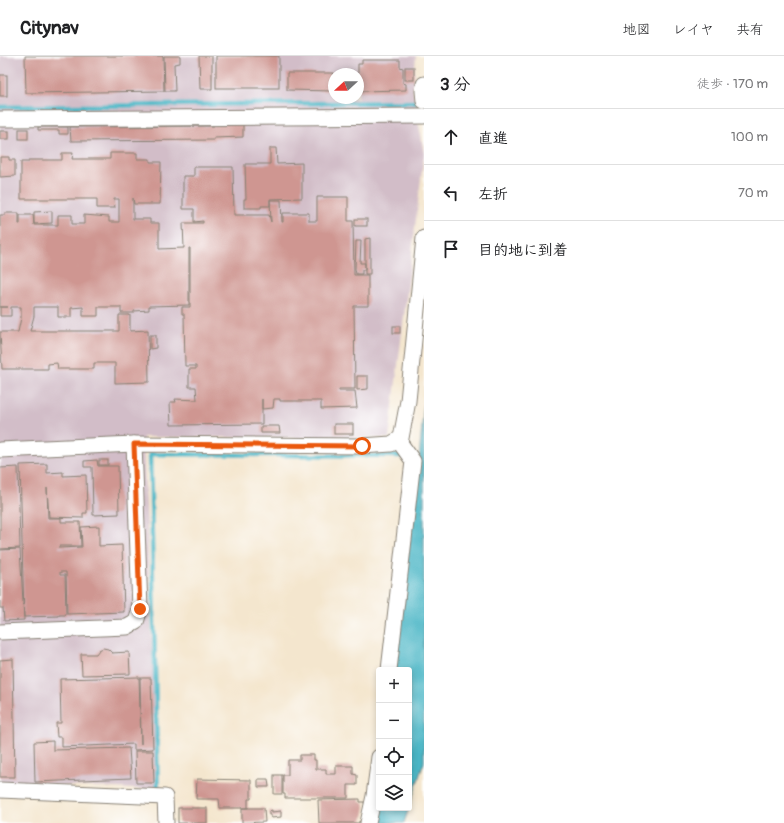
<!DOCTYPE html>
<html lang="ja">
<meta charset="utf-8">
<style>
body{margin:0;font-family:Pangolin,"Klee One",sans-serif;background:#f6f6f6;color:#202124}
.controls{position:absolute;right:12px;bottom:12px;display:grid;overflow:hidden;border-radius:4px;box-shadow:0 2px 6px #0003}
.controls button{width:36px;height:36px;display:grid;place-items:center;padding:0;border:0;border-bottom:1px solid #e0e0e0;background:#fff;color:#202124;font:20px sans-serif}
.compass{position:absolute;left:328px;top:12px;width:36px;height:36px;border-radius:50%;background:#fff;box-shadow:0 2px 6px #0003;rotate:249deg}
.stop{position:absolute;width:12px;height:12px;margin:-9px;border:3px solid #ea580c;border-radius:50%;background:#fff}
.stop.end{background:#ea580c;border-color:#fff;box-shadow:0 1px 4px #0008}
.list{margin:0;padding:0;list-style:none}
h2{display:flex;justify-content:space-between;align-items:center;height:52px;margin:0;padding:0 16px;font-size:17px}
h2 small{font-size:13px;font-weight:400;color:#757577}
.list li{display:grid;grid-template-columns:26px 1fr auto;gap:12px;align-items:center;box-sizing:border-box;height:56px;padding:0 16px;border-top:1px solid #e0e0e0}
.list b{display:block;font-size:15px;white-space:nowrap}
.list em{font-size:13px;font-style:normal;color:#757577}
.icon{flex:none;width:22px;height:22px;fill:none;stroke:currentColor;stroke-width:2;stroke-linecap:round;stroke-linejoin:round}
.map{position:relative;flex:none;width:424px;height:767px;overflow:hidden}
header{display:flex;align-items:center;gap:24px;box-sizing:border-box;height:56px;padding:0 20px;background:#fff;border-bottom:1px solid #e0e0e0}
header strong{font-size:19px}
nav{display:flex;gap:22px;margin-inline-start:auto;font-size:14px}
main{display:flex}
aside{flex:1;background:#fff}
.map>svg:first-child{display:block}
</style>
<header>
<strong>Citynav</strong>
<nav><a>地図</a><a>レイヤ</a><a>共有</a></nav>
</header>
<main>
<div class="map">
<svg width="424" height="767" viewBox="0 0 424 767">
<rect width="100%" height="100%" fill="#fff"/>
<filter id="ink" filterUnits="userSpaceOnUse"><feTurbulence type="fractalNoise" baseFrequency=".025" numOctaves="2"/><feDisplacementMap in="SourceGraphic" scale="8" xChannelSelector="R" yChannelSelector="G"/><feConvolveMatrix kernelMatrix="1 2 1 2 8 2 1 2 1" color-interpolation-filters="sRGB"/></filter>
<filter id="wash" filterUnits="userSpaceOnUse"><feTurbulence type="fractalNoise" baseFrequency=".012" numOctaves="4" result="noise"/><feDisplacementMap in="SourceGraphic" scale="16" xChannelSelector="R" yChannelSelector="G"/><feGaussianBlur stdDeviation="0.9" result="paint"/><feColorMatrix in="noise" values="0 0 0 0 0 0 0 0 0 0 0 0 0 0 0 0 0 1.4 0 .05"/><feComposite in="paint" operator="in"/></filter>
<g filter="url(#wash)">
<rect width="100%" height="100%" fill="#f4e6ce"/>
<path fill="#d2bdc8" fill-rule="evenodd" d="M0 0H416L413 34 424 98 389 382 143 381 158 734 0 727ZM334 18H358V42H334Z"/>
<path fill="#49b5c5" stroke="#326870" d="M424 345V706L404 767H375L379 752H409V614H395L419 404Z"/>
<g fill="none" stroke-linecap="round" stroke-linejoin="round">
<g stroke="#49b5c5" stroke-width="4.5">
<path d="M0 51 422 46"/>
<path d="M158 738 150 398 406 400"/>
</g>
</g>
<g id="blocks">
<g fill="#cf9691">
<path d="M25 0H163L164 35 26 37Z"/>
<path d="M164 0H180V7L174 8 175 35H165Z"/>
<path d="M199 0H212V33H200Z"/>
<rect x="216" y="0" width="63" height="32"/>
<path d="M362 4H400V11L403 12V27L406 28V34L358 35V8H362Z"/>
<rect x="405" y="11" width="9" height="13"/>
<path d="M287 17H334V35L287 34Z"/>
<rect x="0" y="19" width="7" height="21"/>
<path d="M243 67V81L214 82V84L71 85 70 71 214 70V68Z"/>
<path d="M38 71H68V78H59V74H38Z"/>
<rect x="19" y="73" width="9" height="10"/>
<rect x="0" y="75" width="9" height="8"/>
<path d="M270 92H276L277 108 302 107V142L270 143V150H261V152H244V143H246L245 108H270Z"/>
<path d="M62 97H73L72 103H110V97H137V103H150V106H161L160 148H134L133 142V163H150V167H159V193L184 192 183 167H203V165L194 166V153H183V120H194V111H233L234 159H269L271 166 270 144H281L282 166H283V157H309V165H317V141H348V165H353L354 219H368V250H354L355 333H339V335H355L357 352 321 353V345H280V343H274L273 352 262 353V343V368L171 369 170 346H176L175 343 197 344 196 331H189V313H196V310H185L184 258H182V251H190V192H189V249L149 250V254L134 255V257H121V251H98V260H83V251L71 252V261H58V251H34V260L30 275H119V259H130V275L148 274 149 326 115 327V307H94V313H58L57 307 48 308V313H2L0 276H18L21 262V251H11V260H0V251H8H0V159H5V157H19V168H20V159H33L34 169H58V159H72V168H84V159L109 161V166H119V143H114L115 152H97V143H21V106H29V104H62Z"/>
<path d="M0 101H9V104H15V120L0 121Z"/>
<path d="M52 155V167L34 168V156Z"/>
<rect x="355" y="163" width="12" height="7"/>
<path d="M370 182V218H365V183Z"/>
<path d="M356 185H361L360 207H365V214H362V218H356L355 213Z"/>
<rect x="393" y="270" width="7" height="7"/>
<path d="M150 279H156V292L150 293Z"/>
<path d="M357 320H368V333L357 334Z"/>
<rect x="334" y="368" width="19" height="10"/>
<path d="M261 370H279L280 377H261Z"/>
<path d="M97 404 98 410H118L119 458 93 459 92 411H84V405Z"/>
<rect x="99" y="404" width="9" height="5"/>
<path d="M47 408V417L63 416V420L86 419 87 457H83V462L49 461 47 432 48 462H61V466H80L81 490H59V492L82 491 81 471 99 470V490L122 489 124 556 67 558 66 516H60V519H65L66 559H59V560L24 561 20 409Z"/>
<path d="M18 411 20 492 0 493V412Z"/>
<path d="M20 493 24 564 4 565 3 552H0V494Z"/>
<path d="M103 592 108 593 112 597 129 596 130 618 82 619 81 598H96L99 594Z"/>
<path d="M13 603 15 721H0V604Z"/>
<path d="M139 621 141 688 140 622H151L153 693 134 694V688L62 691V681H57L56 667H61L60 623Z"/>
<path d="M53 685V694L129 692 131 722 35 726 34 686Z"/>
<path d="M135 695H153L154 727H136Z"/>
<path d="M300 699H314V704H316V713H326V718H336V710H353V718L357 719V729H348V742H285V738H283V719H288V704H300Z"/>
<rect x="274" y="719" width="8" height="19"/>
<path d="M197 723 251 724V743H248V752H220L219 743H196Z"/>
<path d="M258 723H268L269 731H258Z"/>
<path d="M360 743V746H364L365 751 362 766 359 765V767H319L318 744Z"/>
<rect x="178" y="752" width="29" height="15"/>
<path d="M242 752H264L265 766 242 767Z"/>
<path d="M272 754V756L281 755V761L271 762V759H269V755Z"/>
</g>
</g>
</g>
<g filter="url(#ink)">
<use href="#blocks" fill-opacity="0" stroke="#888175" stroke-width="1"/>
<g fill="none" stroke-linecap="round" stroke-linejoin="round">
<g stroke="#888175" stroke-width="17">
<g id="minor">
<path d="M424 28 423 35 424 45"/>
<path d="M0 63 424 60"/>
<path d="M0 394 134 388 362 390 391 388 401 382 408 345 424 182"/>
<path d="M0 576 127 571 136 566 140 553 134 388"/>
<path d="M389 614 413 405 398 384"/>
<path d="M0 734 165 741 166 767"/>
<path d="M368 767 374 740 379 701"/>
</g>
</g>
<use href="#minor" stroke="#fff" stroke-width="15"/>
</g>
</g>
<g fill="none" stroke-linecap="round" stroke-linejoin="round" filter="url(#ink)">
<path stroke="#ea580c" stroke-width="5" d="M140 553 134 388 362 390"/>
</g>
</svg>
<div class="controls">
<button>+</button>
<button>−</button>
<button><svg class="icon" aria-label="locate" viewBox="0 0 24 24"><circle cx="12" cy="12" r="6"/><path d="M12 2v4M12 18v4M2 12h4M18 12h4"/></svg></button>
<button><svg class="icon" aria-label="layers" viewBox="0 0 24 24"><path d="M12 4l9 5-9 5-9-5zM3 14l9 5 9-5"/></svg></button>
</div>
<svg class="compass" viewBox="-18 -18 36 36"><path d="M0-13l5 13h-10z" fill="#e53935"/><path d="M0 13l5-13h-10z" fill="#757577"/></svg>
<div class="stop" style="left:362px;top:390px"></div>
<div class="stop end" style="left:140px;top:553px"></div>
</div>
<aside>
<h2>3 分<small>徒歩 · 170 m</small></h2>
<ul class="list">
<li><svg class="icon" aria-label="ahead" viewBox="0 0 24 24"><path d="M12 20V5M6 11l6-6 6 6"/></svg><div><b>直進</b></div><em>100 m</em></li>
<li><svg class="icon" aria-label="left" viewBox="0 0 24 24"><path d="M17 20v-9H6M10 6l-5 5 5 5"/></svg><div><b>左折</b></div><em>70 m</em></li>
<li><svg class="icon" aria-label="arrive" viewBox="0 0 24 24"><path d="M6 21V4h12l-3 4 3 4H6"/></svg><div><b>目的地に到着</b></div></li>
</ul>
</aside>
</main>
